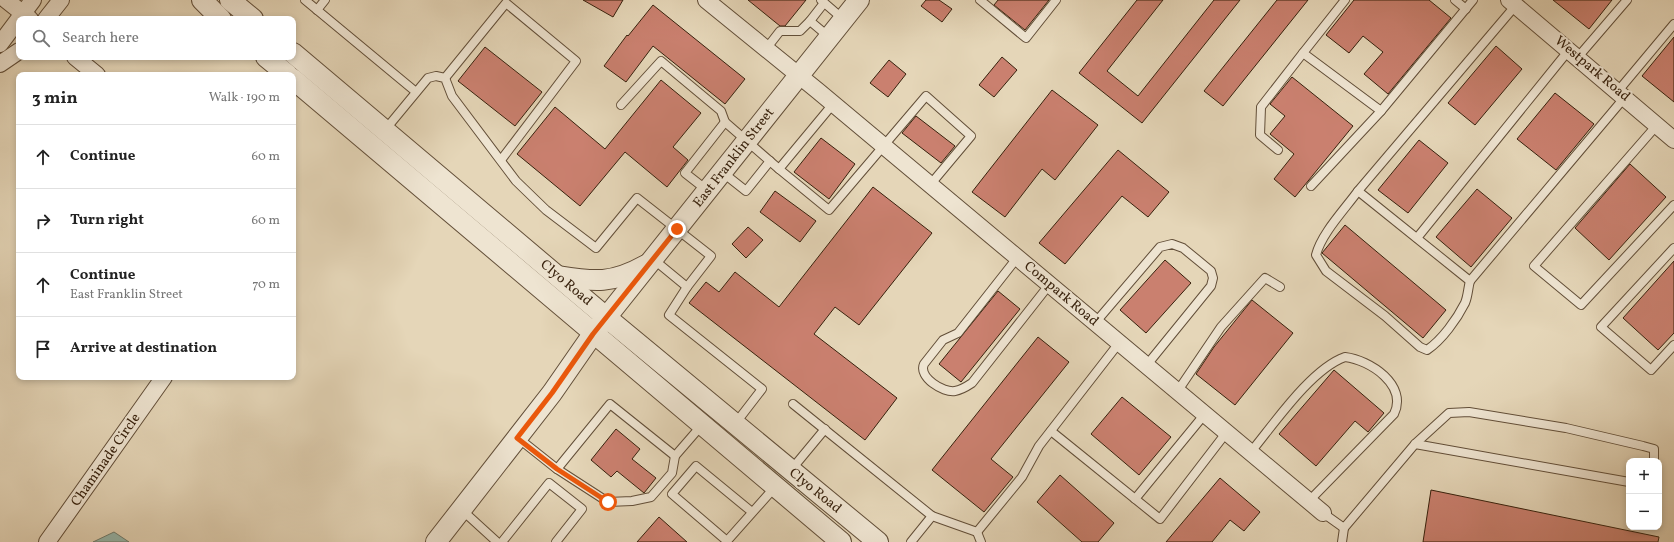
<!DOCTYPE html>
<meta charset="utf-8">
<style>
body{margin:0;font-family:Vollkorn,serif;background:#f6f6f6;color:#222}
.controls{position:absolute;right:12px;bottom:12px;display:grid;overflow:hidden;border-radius:8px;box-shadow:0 2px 6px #0003}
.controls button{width:36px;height:36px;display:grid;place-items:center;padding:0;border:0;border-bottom:1px solid #e0e0e0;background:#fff;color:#222;font:20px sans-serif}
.stop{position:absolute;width:12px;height:12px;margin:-9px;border:3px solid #ea580c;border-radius:50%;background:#fff}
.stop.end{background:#ea580c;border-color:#fff;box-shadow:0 1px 4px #0008}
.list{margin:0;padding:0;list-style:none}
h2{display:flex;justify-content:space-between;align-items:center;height:52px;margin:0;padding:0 16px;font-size:17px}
h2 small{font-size:13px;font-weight:400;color:#767676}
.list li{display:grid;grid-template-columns:26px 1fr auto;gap:12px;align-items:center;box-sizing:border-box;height:64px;padding:0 16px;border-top:1px solid #e0e0e0}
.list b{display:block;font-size:15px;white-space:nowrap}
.list p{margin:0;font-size:13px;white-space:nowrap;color:#767676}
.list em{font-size:13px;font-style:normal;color:#767676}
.icon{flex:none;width:22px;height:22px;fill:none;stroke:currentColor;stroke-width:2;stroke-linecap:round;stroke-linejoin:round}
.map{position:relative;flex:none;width:1674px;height:542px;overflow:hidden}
.search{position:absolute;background:#fff;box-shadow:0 2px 6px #0003;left:16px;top:16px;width:280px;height:44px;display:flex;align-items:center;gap:10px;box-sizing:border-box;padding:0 14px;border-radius:8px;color:#767676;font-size:15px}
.panel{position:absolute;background:#fff;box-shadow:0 2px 6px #0003;left:16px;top:72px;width:280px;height:308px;border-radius:8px}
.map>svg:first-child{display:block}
</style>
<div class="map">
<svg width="1674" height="542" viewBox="0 0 1674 542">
<rect width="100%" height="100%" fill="#e5d6b8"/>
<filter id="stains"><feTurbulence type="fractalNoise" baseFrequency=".005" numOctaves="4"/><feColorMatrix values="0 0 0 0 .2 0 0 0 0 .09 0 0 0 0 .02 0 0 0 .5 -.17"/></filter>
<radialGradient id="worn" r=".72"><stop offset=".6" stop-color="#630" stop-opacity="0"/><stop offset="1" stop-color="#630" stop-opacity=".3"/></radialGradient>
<path fill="#96b9ae" stroke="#707c6e" d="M114 532 129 542H93Z"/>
<g fill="#ca806f" stroke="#37210d">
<path d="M583 0H623L613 17Z"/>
<path d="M748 0H806L785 26H780Z"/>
<path d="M926 0H939L952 9 942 22 921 6Z"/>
<path d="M998 0H1049L1025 30 994 5Z"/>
<path d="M1137 0H1163L1107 71 1138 96 1214 0H1240L1142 123 1079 73Z"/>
<path d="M1277 0H1308L1223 106 1204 91Z"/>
<path d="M1354 0H1429L1451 18 1388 94 1364 74 1383 52 1363 36 1349 53 1326 35Z"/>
<path d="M1553 0H1612L1589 29Z"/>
<path d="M653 5 745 79 725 104 653 46 626 82 604 66 627 35 628 36Z"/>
<path d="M1674 37V102L1642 76Z"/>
<path d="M1496 46 1522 69 1475 125 1448 103Z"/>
<path d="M485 47 542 92 515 126 458 81Z"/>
<path d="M1002 57 1017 70 994 97 979 85Z"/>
<path d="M889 60 906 74 888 97 870 83Z"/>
<path d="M1292 77 1353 126 1295 197 1274 179 1294 154 1270 134 1285 116 1270 104Z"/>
<path d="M661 80 701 113 673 147 688 160 667 187 625 152 580 206 517 154 555 107 605 149Z"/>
<path d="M1052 90 1098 125 1055 180 1042 169 1005 217 972 192Z"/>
<path d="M1555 93 1594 124 1556 170 1517 139Z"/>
<path d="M916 116 955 146 941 163 902 133Z"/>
<path d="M821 138 855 164 829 199 794 172Z"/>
<path d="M1419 140 1448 163 1408 213 1378 190Z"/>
<path d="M1118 150 1169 192 1148 217 1122 196 1065 264 1039 243Z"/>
<path d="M1630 164 1666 197 1609 260 1575 228Z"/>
<path d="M873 187 932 233 859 325 835 307 814 334 897 398 865 440 689 303 706 282 719 292 735 272 779 307Z"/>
<path d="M1477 189 1512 218 1471 267 1436 237Z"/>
<path d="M775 191 816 221 800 242 760 212Z"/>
<path d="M1345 225 1446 310 1423 338 1322 253Z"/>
<path d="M748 227 763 240 746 258 732 244Z"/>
<path d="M1165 260 1191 283 1146 333 1120 310Z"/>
<path d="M1674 261V333L1658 350 1623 318Z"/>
<path d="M998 291 1020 309 961 382 939 364Z"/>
<path d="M1252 300 1293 333 1235 405 1196 374 1214 347Z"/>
<path d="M1038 337 1069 362 991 459 1013 477 984 512 932 470Z"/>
<path d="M1334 370 1384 413 1368 432 1355 421 1316 466 1279 434Z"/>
<path d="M1122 397 1171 437 1139 475 1091 434Z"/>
<path d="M616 429 640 449 632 459 656 478 644 493 617 471 611 477 591 460Z"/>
<path d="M1060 475 1114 523 1098 542H1082L1037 502Z"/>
<path d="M1220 478 1260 512 1244 531 1230 520 1212 542H1166Z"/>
<path d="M1431 490 1659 537 1658 542H1423Z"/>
<path d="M659 517 687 542H637Z"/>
</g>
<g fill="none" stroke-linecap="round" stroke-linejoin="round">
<g stroke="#624e38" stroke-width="10">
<g id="service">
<path d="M305 0 416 92"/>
<path d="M821 0 843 19"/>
<path d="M980 0 1026 38 1056 0"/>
<path d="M1345 0 1303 53 1381 111 1473 0"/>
<path d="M1455 0 1466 9"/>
<path d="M1516 5 1358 191 1470 281 1625 97"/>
<path d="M317 10 325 0"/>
<path d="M810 21 824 3"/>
<path d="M766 49 780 31H800L810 21 829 37"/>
<path d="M1578 57 1627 0"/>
<path d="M445 78 506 3 576 61 501 160"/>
<path d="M1618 91 1674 24"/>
<path d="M621 105 661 61 721 111 725 122 779 169 833 104"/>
<path d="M1657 125 1534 266 1581 305 1674 205"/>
<path d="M385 130 428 78 436 76 445 78 452 96 516 181 546 210 596 248 637 198 711 256 687 287 653 259"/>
<path d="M1278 150 1260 135 1261 107 1303 53"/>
<path d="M779 169 829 210 926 96 971 136 930 185"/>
<path d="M722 172 746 191 770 161"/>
<path d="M1311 186 1381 111"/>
<path d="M708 191 685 173 725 122"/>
<path d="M1358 191C1345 209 1321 234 1316 255L1326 271 1385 316 1420 347 1427 350C1442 340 1457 319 1465 303 1468 296 1468 288 1470 281"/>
<path d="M1417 238 1569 50"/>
<path d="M1674 248 1601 327 1651 370 1674 345"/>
<path d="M1017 258 958 333 943 340 924 364C918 377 943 393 955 391 961 390 966 387 972 383L1049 285"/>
<path d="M687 287 669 315 762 389 735 424"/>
<path d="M1095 323 1160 247 1172 244 1183 248 1211 271 1213 278 1211 286 1146 366"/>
<path d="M1177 392 1221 327 1265 278 1280 287"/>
<path d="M793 404 932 516"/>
<path d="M1051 431 1160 519 1226 433"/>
<path d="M518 438 557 469 610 404 675 456 701 426"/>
<path d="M1415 444 1629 482"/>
<path d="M1250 453C1274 424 1311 369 1345 357 1370 360 1408 385 1394 414L1309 501"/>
<path d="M557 469 608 502 632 501 651 497 672 473 675 456"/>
<path d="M791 470 825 429"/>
<path d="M1135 499 1204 415"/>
<path d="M462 510 497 542"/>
<path d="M752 512 696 466 672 494 727 541 775 487"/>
<path d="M1323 513 1344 528 1415 444 1449 413 1469 412 1566 428 1643 446 1654 449V461"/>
<path d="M977 532 981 542"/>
<path d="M502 542 549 483 582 509 556 542"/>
<path d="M911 542 932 516 977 532 1022 477 1039 446 1119 343"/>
<path d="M1342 542 1344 528"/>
</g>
</g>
<g stroke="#624e38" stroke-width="18">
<g id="minor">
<path d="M6 0 30 19"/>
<path d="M706 0 818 91 1323 513"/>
<path d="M1509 0 1674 140"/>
<path d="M46 19 61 0"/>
<path d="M0 44 33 0"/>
<path d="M75 57 97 75"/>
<path d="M0 64 19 51"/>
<path d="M47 542 164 377"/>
</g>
</g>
<g stroke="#624e38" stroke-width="22">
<g id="tertiary">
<path d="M202 0 221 19"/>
<path d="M230 0 253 19"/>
<path d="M293 53 607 318 878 542"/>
<path d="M266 57 288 75"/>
<path d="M293 79 841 542"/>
<path d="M558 276C595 282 612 284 646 265"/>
<path d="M436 542 552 393 593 334 859 0"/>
</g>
</g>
<use href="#service" stroke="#eee4d1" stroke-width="8"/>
<use href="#minor" stroke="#eee4d1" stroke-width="16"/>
<use href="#tertiary" stroke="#eee4d1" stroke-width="20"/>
</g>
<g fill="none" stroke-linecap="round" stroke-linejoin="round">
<path stroke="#ea580c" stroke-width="5" d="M608 502 557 469 517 438 552 393 593 334 677 229"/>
</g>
<g text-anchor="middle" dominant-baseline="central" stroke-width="4" stroke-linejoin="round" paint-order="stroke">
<g font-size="14" fill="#37210d" stroke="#eee4d1">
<text transform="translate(1592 69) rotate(40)">Westpark Road</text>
<text transform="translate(734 158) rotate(-52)">East Franklin Street</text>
<text transform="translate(566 283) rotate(40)">Clyo Road</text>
<text transform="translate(1061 294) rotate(40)">Compark Road</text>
<text transform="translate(106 460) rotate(-55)">Chaminade Circle</text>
<text transform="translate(815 491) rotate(39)">Clyo Road</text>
</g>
</g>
<rect width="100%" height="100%" filter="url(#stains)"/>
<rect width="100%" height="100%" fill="url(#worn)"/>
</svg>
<div class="controls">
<button>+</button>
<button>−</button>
</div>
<div class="stop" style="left:608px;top:502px"></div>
<div class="stop end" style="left:677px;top:229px"></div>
<div class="search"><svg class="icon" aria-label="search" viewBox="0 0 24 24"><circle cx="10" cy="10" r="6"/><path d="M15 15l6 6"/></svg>Search here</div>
<section class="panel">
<h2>3 min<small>Walk · 190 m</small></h2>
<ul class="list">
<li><svg class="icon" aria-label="ahead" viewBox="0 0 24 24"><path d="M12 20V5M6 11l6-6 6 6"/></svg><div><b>Continue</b></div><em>60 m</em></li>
<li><svg class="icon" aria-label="right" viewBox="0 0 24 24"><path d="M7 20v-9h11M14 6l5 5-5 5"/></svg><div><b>Turn right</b></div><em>60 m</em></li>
<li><svg class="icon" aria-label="ahead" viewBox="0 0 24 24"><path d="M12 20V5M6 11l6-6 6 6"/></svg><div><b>Continue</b><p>East Franklin Street</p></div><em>70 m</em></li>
<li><svg class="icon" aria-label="arrive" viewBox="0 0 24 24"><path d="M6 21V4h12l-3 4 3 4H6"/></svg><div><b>Arrive at destination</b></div></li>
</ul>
</section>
</div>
